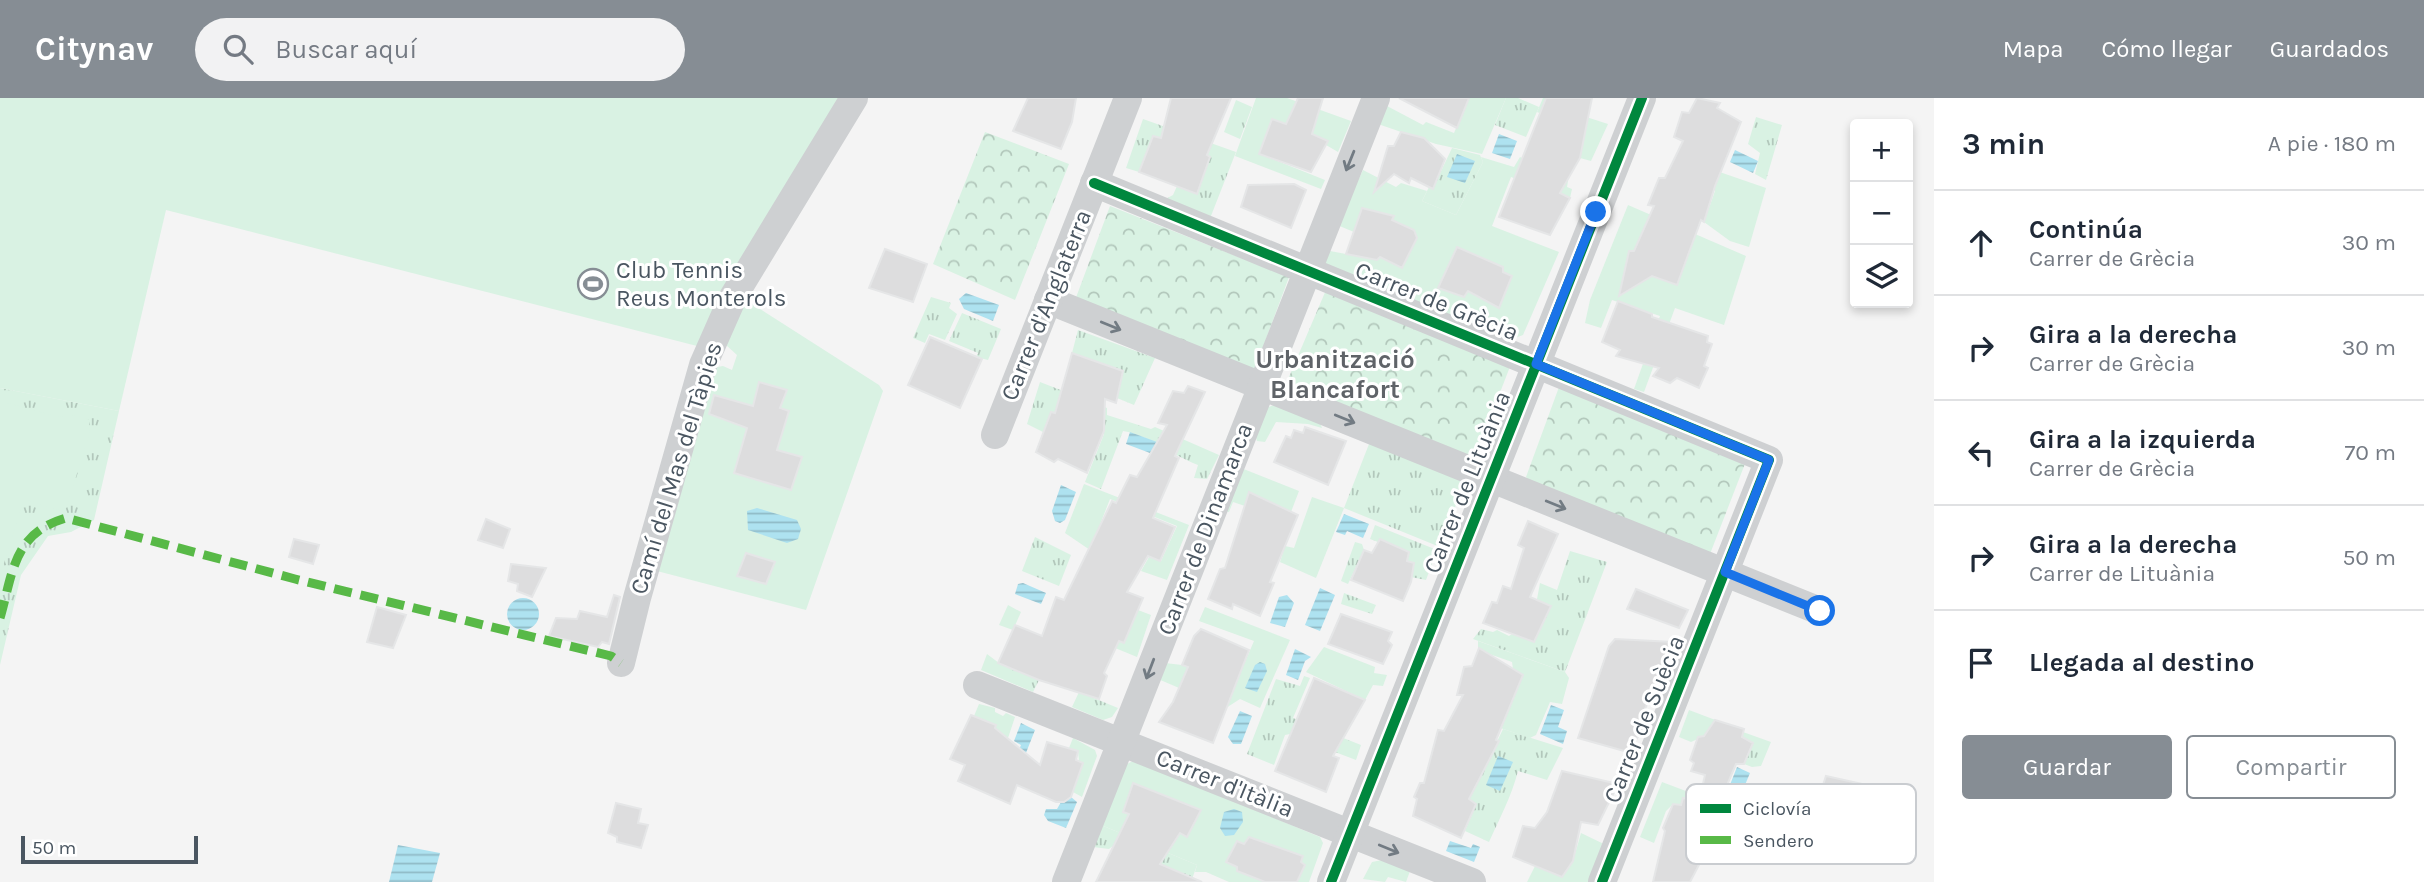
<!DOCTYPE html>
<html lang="es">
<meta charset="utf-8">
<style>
body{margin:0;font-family:Karla,sans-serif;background:#f2f2f3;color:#1f2937}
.controls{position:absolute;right:21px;top:21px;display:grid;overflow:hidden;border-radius:7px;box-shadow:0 4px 10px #0003}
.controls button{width:63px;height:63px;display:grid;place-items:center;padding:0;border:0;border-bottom:2px solid #e0e1e3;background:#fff;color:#1f2937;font:35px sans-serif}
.scale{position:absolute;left:21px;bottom:18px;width:177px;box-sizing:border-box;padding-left:7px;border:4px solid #4a5661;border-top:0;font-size:19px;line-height:24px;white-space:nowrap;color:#4a5661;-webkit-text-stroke:5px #fff;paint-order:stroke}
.stop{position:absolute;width:21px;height:21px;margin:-16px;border:5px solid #1a73e8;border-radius:50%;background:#fff}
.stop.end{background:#1a73e8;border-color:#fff;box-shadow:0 2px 7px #0008}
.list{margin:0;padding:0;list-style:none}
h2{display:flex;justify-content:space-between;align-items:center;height:91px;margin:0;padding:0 28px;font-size:30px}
h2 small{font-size:23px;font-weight:400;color:#747a83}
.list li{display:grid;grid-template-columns:46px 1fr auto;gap:21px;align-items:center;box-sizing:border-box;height:105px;padding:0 28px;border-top:2px solid #e0e1e3}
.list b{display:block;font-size:26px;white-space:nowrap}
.list p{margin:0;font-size:23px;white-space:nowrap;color:#747a83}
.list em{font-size:23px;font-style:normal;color:#747a83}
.actions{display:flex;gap:14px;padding:21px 28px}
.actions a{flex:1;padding:16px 0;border:2px solid #868d94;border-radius:7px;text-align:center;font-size:24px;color:#868d94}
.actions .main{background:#868d94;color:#fff}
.icon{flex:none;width:38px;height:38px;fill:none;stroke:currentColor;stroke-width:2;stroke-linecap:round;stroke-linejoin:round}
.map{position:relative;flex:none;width:1934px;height:784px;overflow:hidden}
header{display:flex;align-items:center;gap:42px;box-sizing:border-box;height:98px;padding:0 35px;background:#868d94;color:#fff}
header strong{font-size:33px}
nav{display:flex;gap:38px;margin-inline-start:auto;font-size:24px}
.search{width:490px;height:63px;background:#f2f2f3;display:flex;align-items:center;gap:18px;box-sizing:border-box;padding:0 24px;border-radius:38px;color:#747a83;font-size:26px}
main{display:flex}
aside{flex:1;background:#fff}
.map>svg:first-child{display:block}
</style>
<header>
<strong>Citynav</strong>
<div class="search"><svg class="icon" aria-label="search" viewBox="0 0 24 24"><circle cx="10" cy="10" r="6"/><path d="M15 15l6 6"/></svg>Buscar aquí</div>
<nav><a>Mapa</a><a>Cómo llegar</a><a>Guardados</a></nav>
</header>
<main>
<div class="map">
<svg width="1934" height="784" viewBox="0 0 1934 784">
<defs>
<pattern id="grass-tufts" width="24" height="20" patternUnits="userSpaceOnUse" patternTransform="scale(1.75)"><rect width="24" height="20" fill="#d9f2e3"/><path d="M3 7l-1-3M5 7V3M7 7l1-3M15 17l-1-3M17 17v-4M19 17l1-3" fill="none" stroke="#b2c7bb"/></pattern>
<pattern id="forest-crowns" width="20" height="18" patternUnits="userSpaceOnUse" patternTransform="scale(1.75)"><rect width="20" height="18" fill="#d9f2e3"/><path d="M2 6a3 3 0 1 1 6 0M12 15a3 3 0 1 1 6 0" fill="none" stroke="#b2c7bb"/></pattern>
<pattern id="water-rules" width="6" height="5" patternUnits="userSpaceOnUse" patternTransform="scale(1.75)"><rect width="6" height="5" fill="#aee2f0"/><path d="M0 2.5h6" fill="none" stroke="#90bac6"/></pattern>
</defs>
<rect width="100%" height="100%" fill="#f4f4f4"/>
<g fill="url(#grass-tufts)">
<path d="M1506 0H1518L1539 9 1526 39 1495 27Z"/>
<path d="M1236 2 1252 9 1240 41 1224 34Z"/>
<path d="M1756 19 1782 27 1766 82 1755 76 1760 55 1748 46Z"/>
<path d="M1143 21 1236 54 1209 123 1160 104 1173 97 1177 88 1197 96 1210 59 1154 38 1139 74 1126 70Z"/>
<path d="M1452 50 1480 57 1483 64 1456 117 1422 103 1429 89 1433 90Z"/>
<path d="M931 199 951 205 949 210 957 216 945 242 929 236 925 245 913 240Z"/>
<path d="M962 215 1001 231 988 262 976 259 978 255 949 243Z"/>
<path d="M1078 232 1155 260 1134 307 1117 300 1122 273 1072 255Z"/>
<path d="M1040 284 1107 310V317L1151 331 1155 329 1219 357 1207 381 1194 380 1198 367C1171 357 1152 338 1123 333L1101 391 1085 384 1104 336V327L1067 313 1062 320 1051 314 1043 334 1027 326Z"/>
<path d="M0 290 119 313 94 422 71 434 48 438 21 477 0 567Z"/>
<path d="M1372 345 1465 383 1440 449 1344 410 1369 346Z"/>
<path d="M1375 427 1437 452 1426 482 1411 479 1413 466 1407 463 1409 454 1380 441 1378 444 1370 441Z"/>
<path d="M1035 439 1071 457 1059 488 1022 473Z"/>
<path d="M1355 444 1362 446 1364 452 1348 486 1341 483Z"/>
<path d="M1570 453 1607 464 1565 574 1473 541 1481 531 1493 534 1497 532 1509 538 1512 536 1534 544 1550 508 1537 501 1540 485 1557 492Z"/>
<path d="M1344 495 1376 507 1372 516 1341 506Z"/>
<path d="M1008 507 1021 514 1013 532 999 527Z"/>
<path d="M987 556 999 565 1039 582 1033 594 981 572Z"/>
<path d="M1304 578 1310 580 1293 620 1361 647 1356 662 1306 643 1295 628 1290 636 1285 637 1274 667 1247 656 1276 581 1300 588Z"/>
<path d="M1079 594 1118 610 1112 619 1103 622 1072 609Z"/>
<path d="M1503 631 1563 650 1547 682 1518 673C1511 700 1500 719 1489 744L1465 733 1476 707 1465 698 1468 688 1481 677Z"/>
<path d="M1743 634 1771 644 1761 668 1752 669 1744 666 1753 645 1742 639Z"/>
<path d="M1101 727 1197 767 1191 784 1172 771 1114 747 1109 751 1093 749Z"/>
</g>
<g fill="url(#forest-crowns)">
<path d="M985 34 1069 66 1015 202 933 166Z"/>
<path d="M1110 108 1289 179 1253 276 1074 205Z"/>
<path d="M1326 192 1511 266 1474 362 1286 286Z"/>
<path d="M1559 289 1748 358 1710 456 1530 384 1526 379Z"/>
</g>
<g fill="#d9f2e3">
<path d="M0 0H842L697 248 166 112 119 313 0 290Z"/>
<path d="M1256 0H1287L1351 23 1338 54 1326 47 1327 43 1312 36 1316 22 1292 12 1286 26 1271 22 1260 56 1325 82 1321 91 1235 58Z"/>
<path d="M1469 0H1506L1482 56 1436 46 1378 26 1387 8 1423 27 1426 24 1454 35Z"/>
<path d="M1543 0H1548L1571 14 1608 26 1591 63 1580 60 1584 39 1566 32 1568 28 1537 14Z"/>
<path d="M1481 59 1514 69 1520 59 1546 71 1545 74 1568 83 1567 89 1572 91 1570 100C1552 90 1531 88 1511 79L1492 128 1559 154 1523 237 1515 240 1328 173 1324 163 1330 153 1346 156 1354 134 1337 127 1363 72 1396 89 1401 85 1427 93 1422 103 1456 117 1483 64Z"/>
<path d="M1708 70 1766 90 1749 149 1730 143 1704 124 1715 93 1711 89Z"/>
<path d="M1628 107 1746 158 1724 227 1675 210 1644 294 1634 291 1660 218 1612 202 1601 230 1585 225 1590 202Z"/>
<path d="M743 200 879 287 883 293 806 512 657 473 712 270 723 268 732 272 737 257 726 247Z"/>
<path d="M0 303 59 319 76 317 89 322 90 334 65 414 24 401 0 478Z"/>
<path d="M1274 307 1320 325 1322 330 1308 326 1276 324 1265 344 1257 343 1255 337 1266 310Z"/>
<path d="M1241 370 1299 393 1291 414 1250 394 1245 408 1233 404 1229 414 1224 413Z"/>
<path d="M1084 386 1189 427 1167 482 1141 473 1149 459 1161 463 1177 428 1110 401 1090 452 1065 435Z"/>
<path d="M1312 399 1344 410 1316 480 1280 464 1285 448 1294 450Z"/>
<path d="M1205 509 1290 542 1260 610 1240 601 1226 610 1158 581 1165 565 1182 567 1236 585 1254 543 1199 523Z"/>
<path d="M1138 512 1151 517 1137 559 1047 522 1051 514 1124 545Z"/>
<path d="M1478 543 1565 574 1569 580 1562 606 1550 604 1536 637 1530 640 1465 618 1488 601 1508 613 1523 577 1513 571 1512 564 1478 552Z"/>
<path d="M1324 549 1375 569 1374 575 1387 577 1383 588 1373 587 1365 602 1306 574Z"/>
<path d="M979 606 995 610V614L1003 618 1006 615 1015 619 1008 640 994 632 996 627 974 618Z"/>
<path d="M1689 612 1718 623 1704 638 1691 644 1679 639Z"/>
<path d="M1073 640 1095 652 1097 658 1082 699 1073 694 1082 665 1079 663 1078 653 1069 650Z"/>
<path d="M1135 662 1320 739 1323 745 1309 784H1229L1206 774H1195L1197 767 1101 727 1127 666Z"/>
<path d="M1662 684 1715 704 1696 711 1673 706 1666 713 1654 745 1640 739Z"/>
<path d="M1581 735 1606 747 1592 784H1527L1535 768 1562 779 1573 763Z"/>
<path d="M1382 762 1410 773 1406 784 1388 779 1385 784 1363 781 1372 764Z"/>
</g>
<g fill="url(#water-rules)">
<path d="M1499 36 1517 43 1510 61 1492 55Z"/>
<path d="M1735 52 1758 63 1753 75 1730 64Z"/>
<path d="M1457 56 1475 63 1465 85 1447 79Z"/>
<path d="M966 195 999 207 993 223 964 211 959 201Z"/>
<path d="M1130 334 1157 344 1156 354 1150 355 1126 346Z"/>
<path d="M1061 387 1076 394 1065 422 1060 425 1055 423 1052 413Z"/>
<path d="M757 410 797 422 801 431 798 441 787 445 748 432 747 413Z"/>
<path d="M1344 416 1369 426 1363 440 1347 433 1345 437 1336 434Z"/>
<path d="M1023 485 1046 495 1041 506 1015 496 1018 486Z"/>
<path d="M1320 490 1335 497 1320 533 1305 527Z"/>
<path d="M1287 497 1294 505 1285 529 1270 525 1279 499Z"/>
<circle cx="523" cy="516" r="16"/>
<path d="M1295 551 1311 559 1305 563 1298 582 1286 577Z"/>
<path d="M1260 564 1265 566 1267 573 1257 594 1245 590 1255 567Z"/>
<path d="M1551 607 1564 612 1558 629 1567 633 1563 646 1540 636Z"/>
<path d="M1240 613 1252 618 1241 646H1233L1228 639Z"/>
<path d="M1021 625 1035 632 1024 660 1017 657 1021 647 1014 643Z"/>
<path d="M1498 658 1513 664 1500 693 1486 687Z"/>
<path d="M1737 669 1750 675 1737 706 1724 702Z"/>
<path d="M1071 699 1077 704 1066 730 1048 723 1044 717 1046 711H1057L1061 704Z"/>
<path d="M1234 711 1242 714 1243 724 1234 737 1225 738 1220 730 1224 714Z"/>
<path d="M1450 743 1471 750 1473 746 1480 749 1474 764 1446 753Z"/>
<path d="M398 747 440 755 432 784H389Z"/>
</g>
<g fill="#ddddde" stroke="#e5e6e7" stroke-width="2">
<path d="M1028 0H1076L1072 24 1061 51 1013 33Z"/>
<path d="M1171 0H1231L1207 57 1210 59 1197 96 1139 74 1153 38 1161 40Z"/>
<path d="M1298 0H1323L1312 36 1328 43 1311 74 1259 56 1272 21 1286 26Z"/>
<path d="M1399 0H1469L1457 30Z"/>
<path d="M1546 0H1592L1580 60 1560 95 1570 100 1550 137 1499 119Z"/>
<path d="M1697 0 1720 5 1717 10 1741 24 1715 88 1704 124 1701 122 1677 187 1652 178 1619 198 1629 153H1634L1654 108 1648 107 1659 80H1665L1683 43 1674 39 1682 14 1689 15Z"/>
<path d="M1401 34 1424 40 1445 61 1433 91 1411 80 1409 85 1394 76 1374 94 1388 48H1394Z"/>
<path d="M1294 86 1306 92 1291 130 1241 109 1248 87Z"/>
<path d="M1362 110 1394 118 1392 122 1414 132 1417 140 1402 170 1380 159 1377 162 1346 156Z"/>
<path d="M1457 149 1503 169V174L1512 178 1499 210 1468 193 1464 199 1438 190Z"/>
<path d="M885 151 927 166 913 204 869 190Z"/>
<path d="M1618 203 1652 216V219L1708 238 1707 244 1712 246 1704 268 1708 270 1699 290 1677 280 1670 285 1653 278 1659 270 1616 258 1620 252 1602 244Z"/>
<path d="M930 239 982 261 960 310 908 287Z"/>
<path d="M1072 255 1123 273 1116 305 1105 301 1104 333 1087 375 1058 361 1054 364 1036 354 1051 314 1055 315Z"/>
<path d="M759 284 787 292 780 310 789 313 777 352 802 359 791 392 734 375 747 330 709 316 714 297 753 308Z"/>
<path d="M1188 288 1205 294 1175 358 1179 360 1153 420 1175 429 1160 463 1148 458 1127 494 1143 500 1124 545 1119 543 1104 575 1107 578 1099 601 1039 582 998 565 1015 527 1042 538 1056 499 1064 502 1112 403 1116 405 1130 377 1137 379 1167 327 1158 325 1173 293 1184 295Z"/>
<path d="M1305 329 1346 343 1328 387 1274 364 1286 338 1291 340 1294 332 1303 335Z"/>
<path d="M1249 394 1298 417 1270 484 1274 485 1260 518 1233 506 1232 511 1208 501 1220 471 1225 470Z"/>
<path d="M486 421 510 431 503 450 478 442Z"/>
<path d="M1528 423 1558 436 1530 499 1551 508 1534 544 1483 525 1492 504 1497 505 1503 488 1511 491 1524 450 1518 447Z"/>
<path d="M294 441 319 447 313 466 289 459Z"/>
<path d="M1380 441 1409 454 1407 463 1414 465 1411 484 1403 503 1351 482 1364 452 1372 455Z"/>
<path d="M746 455 775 464 766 486 737 478Z"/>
<path d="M511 466 546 470 532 499 517 493 518 486 508 483Z"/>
<path d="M1636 491 1688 512 1679 530 1627 511Z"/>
<path d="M614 497 620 499 609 546 602 544 598 549 549 538 556 520 577 521 580 513 607 519Z"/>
<path d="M377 509 406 517 393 550 367 544Z"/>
<path d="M1341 516 1392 534 1388 543 1392 547 1383 566 1328 546Z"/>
<path d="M1201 531 1249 552 1213 645 1159 624 1173 604 1188 569 1182 567 1194 538Z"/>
<path d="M1615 541 1673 544 1645 611 1643 631 1628 654 1578 640 1609 548Z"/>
<path d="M1479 550 1523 577 1496 642 1499 643 1469 701 1476 706 1461 740 1413 718 1417 701 1414 699 1420 685H1424L1438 632 1444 633 1463 597H1457L1464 569 1472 568Z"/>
<path d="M1314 580 1365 602 1333 658 1339 660 1326 694 1275 673Z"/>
<path d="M971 617 996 627 995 630 1040 667 1047 644 1078 653 1076 662 1083 665 1071 699 1064 704H1056L1017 687 1010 706 958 683 965 667 950 661Z"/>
<path d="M1715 622 1744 631 1742 639 1753 645 1744 666H1736L1725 692 1721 690 1709 726 1714 727 1710 736 1713 740 1690 784H1653L1665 733 1663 730 1673 706 1681 707 1683 700 1699 703 1705 677 1691 673 1694 665 1690 662 1698 639 1704 638Z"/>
<path d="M1562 673 1618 686 1598 727 1581 724 1573 763 1562 779 1513 759 1523 728 1535 730 1547 714Z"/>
<path d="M1826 678 1867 687V691L1883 695 1879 715 1821 693Z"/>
<path d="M1133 685 1201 712 1187 739 1180 735 1160 766 1202 784H1096L1129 716 1123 714Z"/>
<path d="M616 705 641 711 638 725 648 727 641 750 617 744V739L608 735Z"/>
<path d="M1249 739 1303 758 1301 764 1305 767 1297 784H1265L1237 773V769L1226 764 1237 743 1244 746Z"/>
</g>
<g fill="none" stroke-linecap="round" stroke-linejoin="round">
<g stroke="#ced0d2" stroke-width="28">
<path d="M1094 85 1769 362 1602 784"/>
<path d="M1048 202 1820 513"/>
<path d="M995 337 1128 0"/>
<path d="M621 565 637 500 703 267 733 199 854 0"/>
<path d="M977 587 1472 784"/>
<path d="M1066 784 1376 0"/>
<path d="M1331 784 1642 0"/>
</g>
<path stroke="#58b947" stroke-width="9" stroke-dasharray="18 9" stroke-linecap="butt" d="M0 520C13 475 13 435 66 420L295 481 611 558 621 565"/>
<g stroke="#fff" stroke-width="15">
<g id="cycleway">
<path d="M1094 85 1769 362 1602 784"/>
<path d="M1331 784 1642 0"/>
</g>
</g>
<use href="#cycleway" stroke="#00873e" stroke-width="10"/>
</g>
<defs><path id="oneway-shaft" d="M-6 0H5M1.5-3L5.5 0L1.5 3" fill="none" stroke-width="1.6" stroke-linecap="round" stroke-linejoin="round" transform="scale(1.75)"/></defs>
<g stroke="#727b83">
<use href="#oneway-shaft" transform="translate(1350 63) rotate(112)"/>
<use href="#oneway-shaft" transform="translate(1111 228) rotate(22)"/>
<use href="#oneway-shaft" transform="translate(1345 321) rotate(22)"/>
<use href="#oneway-shaft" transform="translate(1556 407) rotate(22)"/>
<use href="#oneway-shaft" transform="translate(1150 571) rotate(111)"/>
<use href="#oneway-shaft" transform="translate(1389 751) rotate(22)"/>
</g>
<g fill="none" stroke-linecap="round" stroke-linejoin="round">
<path stroke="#1a73e8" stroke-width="9" d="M1596 114 1536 266 1769 362 1725 474 1820 513"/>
</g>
<defs>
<g id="stadium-ring" transform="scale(1.575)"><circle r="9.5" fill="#fff" stroke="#868d94" stroke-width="1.5"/><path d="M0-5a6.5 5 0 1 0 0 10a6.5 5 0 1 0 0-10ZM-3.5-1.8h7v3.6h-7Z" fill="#868d94"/></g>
</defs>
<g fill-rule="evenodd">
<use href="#stadium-ring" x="593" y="186"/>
</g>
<g text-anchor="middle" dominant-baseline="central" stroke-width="6" stroke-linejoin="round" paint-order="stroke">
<g font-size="24" fill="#4a5661" stroke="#fff" text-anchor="start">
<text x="616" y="172">Club Tennis<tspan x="616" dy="28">Reus Monterols</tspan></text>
</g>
<g font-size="24" fill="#4a5661" stroke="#fff">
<text transform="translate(1437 203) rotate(22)">Carrer de Grècia</text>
<text transform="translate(1046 207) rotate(-68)">Carrer d'Anglaterra</text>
<text transform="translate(676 370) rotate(-73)">Camí del Mas del Tàpies</text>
<text transform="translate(1467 384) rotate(-68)">Carrer de Lituània</text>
<text transform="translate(1205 431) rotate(-69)">Carrer de Dinamarca</text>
<text transform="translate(1644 621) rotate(-68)">Carrer de Suècia</text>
<text transform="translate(1225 685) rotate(22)">Carrer d'Itàlia</text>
</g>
<g font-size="26" font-weight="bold" fill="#5f6368" stroke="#fff">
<text x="1335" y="261">Urbanització<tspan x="1335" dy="30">Blancafort</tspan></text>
</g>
</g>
<rect x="1686" y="686" width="230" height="80" rx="10" fill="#fff" stroke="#c9ccd0" stroke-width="2"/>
<rect x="1700" y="706" width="31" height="9" fill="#00873e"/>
<rect x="1700" y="738" width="31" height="8" fill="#58b947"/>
<g font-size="19" fill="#4a5661">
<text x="1743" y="717">Ciclovía</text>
<text x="1743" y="749">Sendero</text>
</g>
</svg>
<div class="controls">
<button>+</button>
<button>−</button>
<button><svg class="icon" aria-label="layers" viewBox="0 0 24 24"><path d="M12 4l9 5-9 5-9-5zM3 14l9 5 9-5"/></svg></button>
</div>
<div class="scale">50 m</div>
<div class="stop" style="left:1820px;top:513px"></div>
<div class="stop end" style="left:1596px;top:114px"></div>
</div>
<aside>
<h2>3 min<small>A pie · 180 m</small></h2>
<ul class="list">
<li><svg class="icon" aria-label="ahead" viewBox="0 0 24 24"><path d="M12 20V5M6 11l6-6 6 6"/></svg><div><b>Continúa</b><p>Carrer de Grècia</p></div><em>30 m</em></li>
<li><svg class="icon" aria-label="right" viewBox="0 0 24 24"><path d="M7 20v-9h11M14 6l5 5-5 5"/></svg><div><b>Gira a la derecha</b><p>Carrer de Grècia</p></div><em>30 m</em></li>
<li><svg class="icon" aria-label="left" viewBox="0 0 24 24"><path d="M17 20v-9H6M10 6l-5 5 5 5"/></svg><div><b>Gira a la izquierda</b><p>Carrer de Grècia</p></div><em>70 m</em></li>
<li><svg class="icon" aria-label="right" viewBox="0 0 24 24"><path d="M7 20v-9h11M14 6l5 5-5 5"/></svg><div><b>Gira a la derecha</b><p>Carrer de Lituània</p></div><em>50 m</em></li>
<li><svg class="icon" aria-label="arrive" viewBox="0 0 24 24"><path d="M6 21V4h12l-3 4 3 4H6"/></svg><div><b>Llegada al destino</b></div></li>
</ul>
<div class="actions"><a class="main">Guardar</a><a>Compartir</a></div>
</aside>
</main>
